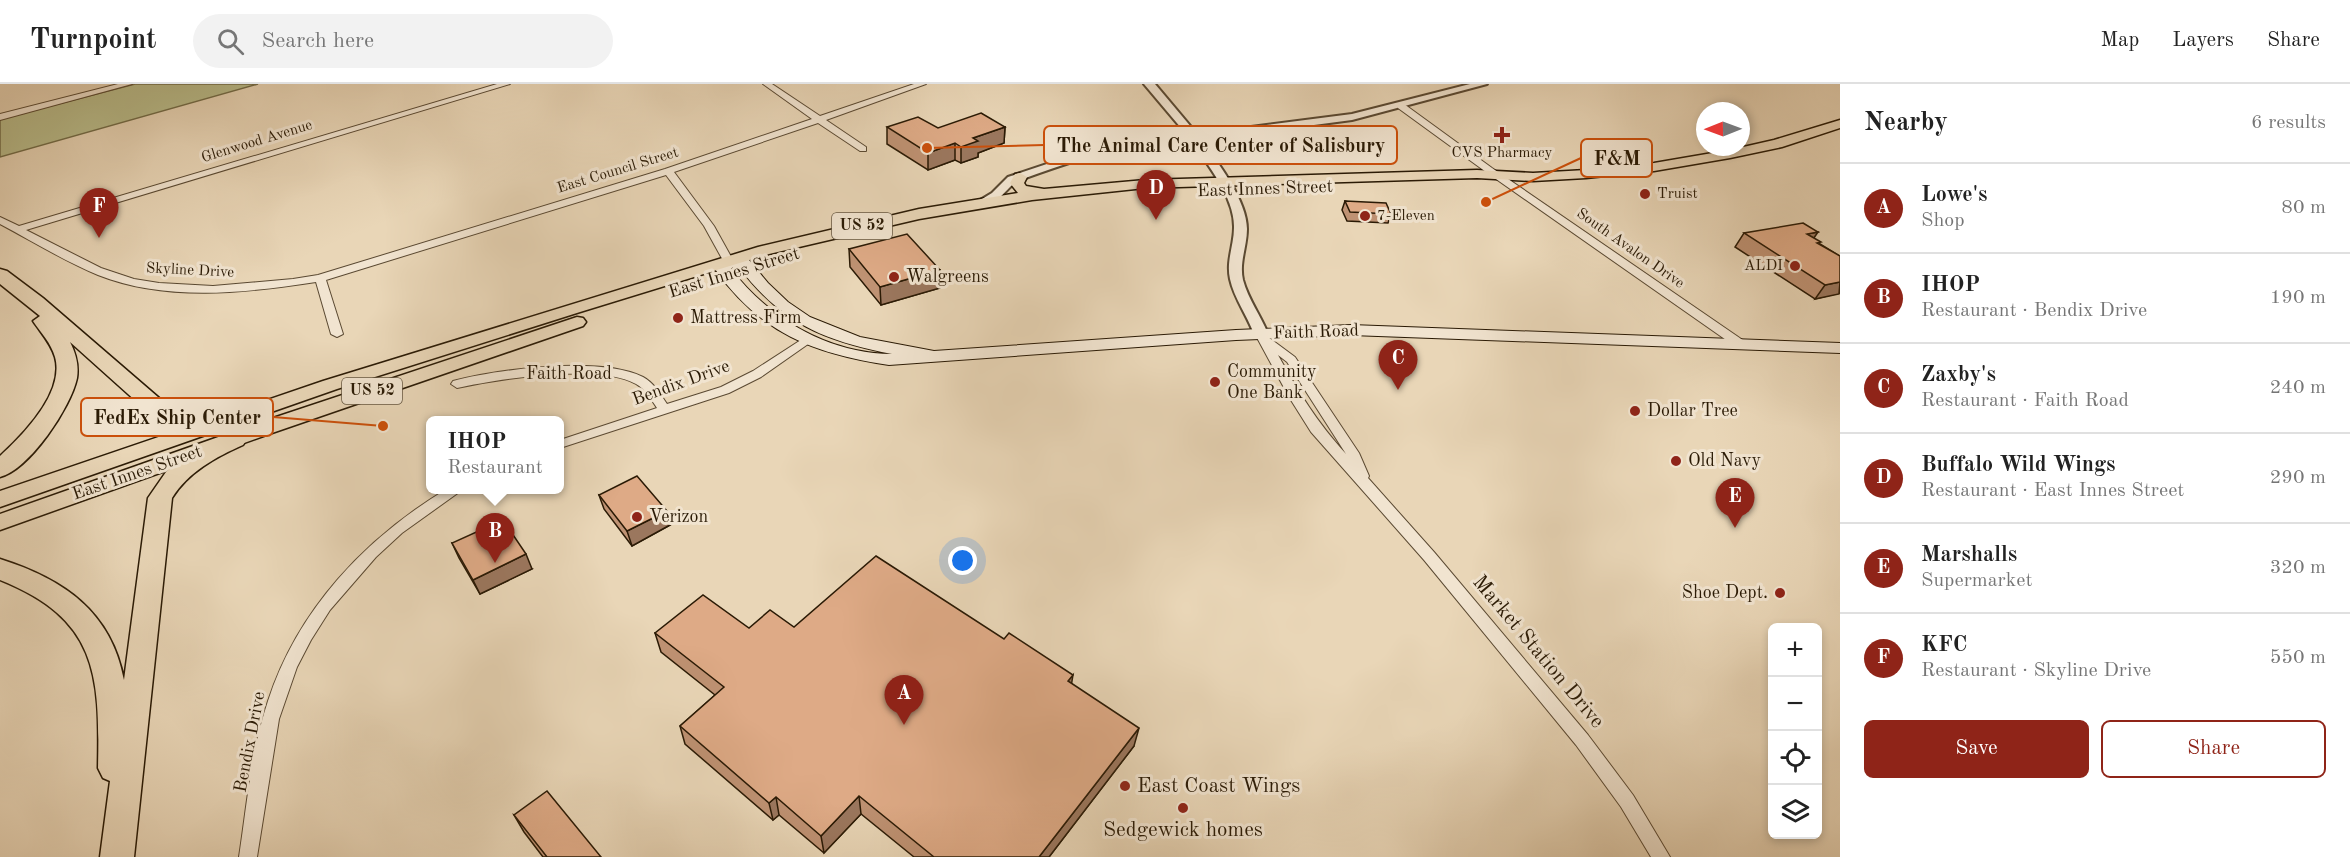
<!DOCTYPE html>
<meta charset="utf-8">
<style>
body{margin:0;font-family:"Old Standard TT",serif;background:#f2f2f2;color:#222}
.controls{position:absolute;right:18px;bottom:18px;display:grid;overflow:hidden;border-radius:9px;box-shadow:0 3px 9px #0003}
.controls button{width:54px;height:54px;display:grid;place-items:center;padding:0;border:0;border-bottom:2px solid #e0e0e0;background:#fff;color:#222;font:30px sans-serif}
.compass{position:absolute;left:1696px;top:18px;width:54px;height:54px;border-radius:50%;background:#fff;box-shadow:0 3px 9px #0003;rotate:269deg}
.you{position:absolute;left:963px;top:477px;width:21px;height:21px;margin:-15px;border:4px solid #fff;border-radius:50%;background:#1a73e8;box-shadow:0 0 0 9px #1a73e833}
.badge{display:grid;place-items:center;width:39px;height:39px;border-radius:50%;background:#8f2418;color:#fff;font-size:20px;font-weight:700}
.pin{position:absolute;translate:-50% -50px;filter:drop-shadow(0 2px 3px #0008)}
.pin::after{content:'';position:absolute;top:32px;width:21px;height:18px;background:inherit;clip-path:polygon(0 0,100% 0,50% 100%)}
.popup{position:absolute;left:426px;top:332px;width:138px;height:78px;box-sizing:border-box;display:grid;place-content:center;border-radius:9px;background:#fff;filter:drop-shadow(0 2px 4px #0005);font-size:20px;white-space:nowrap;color:#767676}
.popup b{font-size:22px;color:#222}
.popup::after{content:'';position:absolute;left:50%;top:100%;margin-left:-12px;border:12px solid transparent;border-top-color:#fff}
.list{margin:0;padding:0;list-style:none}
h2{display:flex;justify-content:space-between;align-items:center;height:78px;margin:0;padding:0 24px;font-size:26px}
h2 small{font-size:20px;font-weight:400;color:#767676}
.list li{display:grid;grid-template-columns:39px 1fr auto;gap:18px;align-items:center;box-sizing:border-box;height:90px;padding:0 24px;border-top:2px solid #e0e0e0}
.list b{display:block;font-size:22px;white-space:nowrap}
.list p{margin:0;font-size:20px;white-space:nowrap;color:#767676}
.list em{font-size:20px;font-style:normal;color:#767676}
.actions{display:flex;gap:12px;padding:18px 24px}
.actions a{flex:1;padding:14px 0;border:2px solid #8f2418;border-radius:9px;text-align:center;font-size:21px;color:#8f2418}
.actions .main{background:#8f2418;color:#fff}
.icon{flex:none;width:33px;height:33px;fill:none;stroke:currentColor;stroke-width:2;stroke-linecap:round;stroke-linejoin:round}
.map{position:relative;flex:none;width:1840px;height:773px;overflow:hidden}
header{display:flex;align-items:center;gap:36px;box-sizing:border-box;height:84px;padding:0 30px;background:#fff;border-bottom:2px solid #e0e0e0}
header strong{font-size:28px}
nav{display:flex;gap:33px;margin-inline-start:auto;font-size:21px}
.search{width:420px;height:54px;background:#f2f2f2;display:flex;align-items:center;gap:15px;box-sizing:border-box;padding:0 21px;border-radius:33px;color:#767676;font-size:22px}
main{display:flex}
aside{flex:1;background:#fff}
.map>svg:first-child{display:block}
</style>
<header>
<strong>Turnpoint</strong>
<div class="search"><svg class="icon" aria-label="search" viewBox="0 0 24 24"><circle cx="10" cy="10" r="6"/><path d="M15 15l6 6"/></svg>Search here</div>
<nav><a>Map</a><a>Layers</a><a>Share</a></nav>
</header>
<main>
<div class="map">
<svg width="1840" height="773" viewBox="0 0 1840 773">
<rect width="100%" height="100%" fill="#e9d6b7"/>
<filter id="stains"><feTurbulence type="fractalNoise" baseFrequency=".00333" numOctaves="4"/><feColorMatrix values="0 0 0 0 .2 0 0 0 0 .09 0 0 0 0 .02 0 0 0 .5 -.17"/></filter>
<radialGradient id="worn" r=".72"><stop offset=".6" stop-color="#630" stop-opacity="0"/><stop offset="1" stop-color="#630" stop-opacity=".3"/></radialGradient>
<path fill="#b9bd8c" stroke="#726c48" stroke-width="1.5" d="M135 0H258L0 73V35Z"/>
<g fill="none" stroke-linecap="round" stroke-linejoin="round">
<g stroke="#5a4932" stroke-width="2">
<g id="minor">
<path d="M118 0H132L0 36V30Z"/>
<path d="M497 0H510L26 146 101 184 134 195 159 199 213 202 293 195 318 191 665 85 812 35 763 0H772L820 32 914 0H926L826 36 866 63V67H860L818 39 674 88 714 142 734 178 733 180H725L704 142 666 91 326 196 343 250 337 253 331 250 316 198C245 209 166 218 98 191 64 177 32 157 0 140V133L19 142Z"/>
<path d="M1398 20H1404L1492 84 1747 259 1749 262 1747 265H1739L1486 88 1398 24Z"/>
<path d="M1261 247 1265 248 1268 253 1295 273 1359 369 1369 392 1368 394 1434 468 1588 651 1633 711 1670 773H1651L1621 723 1576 661 1424 476 1311 348 1289 313 1255 250ZM1278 271 1287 278 1346 370C1317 338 1299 309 1278 271Z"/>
<path d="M807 252 811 254 813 256 811 258 761 293 729 309 560 364V356L657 324C651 315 645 305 636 300 599 279 498 295 457 304L451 300 453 297C499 285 600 272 643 293 654 299 661 311 667 320L721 303 753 287Z"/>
<path d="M445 406H462L402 449 376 473 330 526 311 556 297 583 279 635 257 773H239C247 721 251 667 268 617 298 525 365 455 445 406Z"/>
</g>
</g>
<g stroke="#5a4932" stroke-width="4">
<path id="tertiary" d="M1144 0H1155L1197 50 1352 30 1470 0H1487L1352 36 1201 56C1218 78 1247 117 1247 145 1247 163 1239 178 1243 196 1248 215 1261 232 1268 250L1261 254 1254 250C1247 231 1234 214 1230 195 1226 177 1234 161 1234 144 1235 114 1208 81 1191 57 1156 62 1120 65 1086 74 1064 80 1042 88 1020 96 1007 101 1004 116 983 122L977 118 992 109 1008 93 1080 69 1133 58 1187 51Z"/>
</g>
<g stroke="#2a1a05" stroke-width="2">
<path id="secondary" d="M729 173 749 176 768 199 788 218 810 233 860 253 934 267 1236 246 1351 241 1840 259V269L1351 251 1236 256 889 281C814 270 760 249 715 185L724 175ZM733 183H739C781 239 824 257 892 270 827 269 770 235 731 185Z"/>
</g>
<g stroke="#2a1a05" stroke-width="3">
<g id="primary">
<path d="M1840 36V44L1782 63 1730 74 1654 87 1586 94 1533 97 1477 94 1145 104 1032 116 919 135 769 170 580 228 337 305 0 423V407L323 297 758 163 919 125 1018 109 1010 99 1015 90 1020 89 1027 93 1024 99 1026 102 1044 105 1145 96 1477 86 1533 89 1586 86 1654 79 1730 66 1774 56Z"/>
<path d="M577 233 583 234 586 238 583 242 272 349 0 446V430L258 339Z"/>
</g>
</g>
<g stroke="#2a1a05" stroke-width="3">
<g id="motorway">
<path d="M0 185 7 187 43 214 173 326 195 329 248 322 256 324 259 329 256 334 228 341 195 344 157 336 70 258C76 270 79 281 77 294 71 323 30 385 0 393V372C24 350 65 308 55 273 51 259 41 249 33 237L40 232 0 200Z"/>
<path d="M235 347 243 349 247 355 243 361C216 373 188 388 172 414L134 773H100L110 697 103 694 98 684C100 589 97 535 0 496V475C63 495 111 527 124 596L148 414 166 388 184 372 205 359Z"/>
</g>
</g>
<use href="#minor" fill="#f1e4d0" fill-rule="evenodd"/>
<use href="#tertiary" fill="#f1e4d0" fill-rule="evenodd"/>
<use href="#secondary" fill="#f1e4d0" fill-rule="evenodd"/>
<use href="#primary" fill="#e9d6b7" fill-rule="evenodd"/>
<use href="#motorway" fill="#e9d6b7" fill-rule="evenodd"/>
</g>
<g fill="#bf9273" stroke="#2a1a05" stroke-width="1.5">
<path d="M887 43 938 44 1005 43 1004 59 978 69V73L961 79 955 76 928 86 887 60Z"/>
<path d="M1345 117 1391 130 1388 139 1347 137 1342 126Z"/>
<path d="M1744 149 1814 154 1820 160 1840 172V209L1815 215 1735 163Z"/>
<path d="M849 165 940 186V204L881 221 850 183Z"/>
<path d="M599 411 670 441 632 462 604 425Z"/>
<path d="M452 459 532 485 480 510 459 474Z"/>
<path d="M794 543 1072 600 1134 662 1049 773H914L861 730 824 769 779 731 773 736 685 660 680 642 715 611 661 568 655 549Z"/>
<path d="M514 731 601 773H543L524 748Z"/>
</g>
<g fill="#9b775e" stroke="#2a1a05" stroke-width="1.5">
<path d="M1005 43 1004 59 978 69V73L961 79V63L973 54Z"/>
<path d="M955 59V76L928 86V69Z"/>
<path d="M1818 148 1809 161 1807 150Z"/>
<path d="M940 186V204L881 221 880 203Z"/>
<path d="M1840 198 1839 210 1815 215 1825 201Z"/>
<path d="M667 427 670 441 632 462 627 447Z"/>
<path d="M526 470 532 485 480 510 473 496Z"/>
<path d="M1073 591 1070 609 1068 597Z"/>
<path d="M1139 644 1134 662 1049 773H1039Z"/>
<path d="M859 712 861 730 824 769 821 752Z"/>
<path d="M776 713 779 731 773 736 769 719Z"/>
</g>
<g fill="#deaa86" stroke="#2a1a05" stroke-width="1.5">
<path d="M981 29 1005 43 973 54 978 57 961 63 955 59 928 69 887 43 918 33 938 44Z"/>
<path d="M1345 117 1386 119 1391 130 1350 128Z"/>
<path d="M1803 139 1818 148 1807 150 1821 158 1817 159 1840 172V198L1825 201 1744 149Z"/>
<path d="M907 150 940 186 880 203 849 165Z"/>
<path d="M637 392 667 427 627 447 599 411Z"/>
<path d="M503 436 526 470 473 496 452 459Z"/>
<path d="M876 472 1004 555 1009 549 1073 591 1068 597 1139 644 1039 773H934L859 712 821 752 776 713 769 719 680 642 724 603 655 549 703 511 749 544 770 526 794 543Z"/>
<path d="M547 707 601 773H547L514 731Z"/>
</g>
<g fill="#8f2418" stroke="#f1e4d0" stroke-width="2">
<path d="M1499 42h6v6h6v6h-6v6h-6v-6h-6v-6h6z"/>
<circle cx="1645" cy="110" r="6"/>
<circle cx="1365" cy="132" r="6"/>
<circle cx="1795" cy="182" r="6"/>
<circle cx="894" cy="193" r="6"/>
<circle cx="678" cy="234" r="6"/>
<circle cx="1215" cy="298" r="6"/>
<circle cx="1635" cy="327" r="6"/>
<circle cx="1676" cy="377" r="6"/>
<circle cx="637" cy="433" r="6"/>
<circle cx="1780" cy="509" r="6"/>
<circle cx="1125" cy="702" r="6"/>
<circle cx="1183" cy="724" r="6"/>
</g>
<g text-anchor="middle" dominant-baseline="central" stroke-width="6" stroke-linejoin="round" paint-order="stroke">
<g font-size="15" fill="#2a1a05" stroke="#f1e4d0">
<text transform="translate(257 58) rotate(-17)">Glenwood Avenue</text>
<text transform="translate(618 87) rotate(-17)">East Council Street</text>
<text transform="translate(1630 165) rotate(35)">South Avalon Drive</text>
<text transform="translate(190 187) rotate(3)">Skyline Drive</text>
</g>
<g font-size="15" fill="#2a1a05" stroke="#f1e4d0" text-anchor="start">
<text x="1502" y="69" text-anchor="middle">CVS Pharmacy</text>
<text x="1657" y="110">Truist</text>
<text x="1377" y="132">7-Eleven</text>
<text x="1783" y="182" text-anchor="end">ALDI</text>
</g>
<g fill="#f1e4d0" stroke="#665742" stroke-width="1.5">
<rect x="832" y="129" width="60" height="26" rx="4.5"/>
<rect x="342" y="294" width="60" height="26" rx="4.5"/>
</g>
<g font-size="16" font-weight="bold" fill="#2a1a05">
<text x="862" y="142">US 52</text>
<text x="372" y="307">US 52</text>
</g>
<g font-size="18" fill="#2a1a05" stroke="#f1e4d0">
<text transform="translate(1265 105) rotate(-2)">East Innes Street</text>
<text transform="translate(734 189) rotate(-17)">East Innes Street</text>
<text transform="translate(1316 248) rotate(-2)">Faith Road</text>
<text x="569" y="290">Faith Road</text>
<text transform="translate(681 299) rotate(-20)">Bendix Drive</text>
<text transform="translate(137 389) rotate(-19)">East Innes Street</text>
<text transform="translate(250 658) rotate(-79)">Bendix Drive</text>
</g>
<g font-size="18" fill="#2a1a05" stroke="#f1e4d0" text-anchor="start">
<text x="906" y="193">Walgreens</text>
<text x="690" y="234">Mattress Firm</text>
<text x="1227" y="288">Community<tspan x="1227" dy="21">One Bank</tspan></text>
<text x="1647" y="327">Dollar Tree</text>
<text x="1688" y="377">Old Navy</text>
<text x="649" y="433">Verizon</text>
<text x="1768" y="509" text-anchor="end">Shoe Dept.</text>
</g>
<g font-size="21" fill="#2a1a05" stroke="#f1e4d0">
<text transform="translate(1538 568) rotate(50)">Market Station Drive</text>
</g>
<g font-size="21" fill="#2a1a05" stroke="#f1e4d0" text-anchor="start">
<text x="1137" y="702">East Coast Wings</text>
<text x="1183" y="746" text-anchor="middle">Sedgewick homes</text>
</g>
</g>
<path fill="none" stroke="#cc500b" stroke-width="2" d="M927 64L1044 61M1486 118L1581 74M383 342L273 333"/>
<g fill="#cc500b" stroke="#f1e4d0" stroke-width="2">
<circle cx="927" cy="64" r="6"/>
<circle cx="1486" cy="118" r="6"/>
<circle cx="383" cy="342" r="6"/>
</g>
<g fill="#f1e4d0" stroke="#cc500b" stroke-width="2">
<rect x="1044" y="42" width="353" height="38" rx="6"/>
<rect x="1581" y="55" width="71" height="38" rx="6"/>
<rect x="81" y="314" width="192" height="38" rx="6"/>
</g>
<g font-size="20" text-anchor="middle" font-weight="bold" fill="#2a1a05">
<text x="1221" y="68">The Animal Care Center of Salisbury</text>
<text x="1617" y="81">F&amp;M</text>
<text x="177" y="340">FedEx Ship Center</text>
</g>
<rect width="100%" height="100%" filter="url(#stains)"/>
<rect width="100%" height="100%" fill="url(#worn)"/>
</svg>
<div class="controls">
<button>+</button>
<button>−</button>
<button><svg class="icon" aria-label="locate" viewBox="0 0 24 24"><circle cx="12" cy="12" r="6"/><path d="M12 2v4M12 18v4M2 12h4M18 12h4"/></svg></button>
<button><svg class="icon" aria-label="layers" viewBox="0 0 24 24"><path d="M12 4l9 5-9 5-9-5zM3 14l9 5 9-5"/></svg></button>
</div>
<svg class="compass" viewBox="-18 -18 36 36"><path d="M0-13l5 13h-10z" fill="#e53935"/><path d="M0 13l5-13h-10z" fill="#767676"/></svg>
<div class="you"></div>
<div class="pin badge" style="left:904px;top:641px">A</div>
<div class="pin badge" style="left:495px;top:479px">B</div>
<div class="popup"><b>IHOP</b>Restaurant</div>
<div class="pin badge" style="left:1398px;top:306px">C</div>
<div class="pin badge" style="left:1156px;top:136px">D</div>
<div class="pin badge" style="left:1735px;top:444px">E</div>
<div class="pin badge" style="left:99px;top:154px">F</div>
</div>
<aside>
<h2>Nearby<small>6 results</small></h2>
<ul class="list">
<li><span class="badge">A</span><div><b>Lowe's</b><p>Shop</p></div><em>80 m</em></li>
<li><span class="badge">B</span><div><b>IHOP</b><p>Restaurant · Bendix Drive</p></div><em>190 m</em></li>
<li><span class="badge">C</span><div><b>Zaxby's</b><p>Restaurant · Faith Road</p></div><em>240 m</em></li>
<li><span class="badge">D</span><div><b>Buffalo Wild Wings</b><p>Restaurant · East Innes Street</p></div><em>290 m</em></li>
<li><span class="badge">E</span><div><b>Marshalls</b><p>Supermarket</p></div><em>320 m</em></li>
<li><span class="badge">F</span><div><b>KFC</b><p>Restaurant · Skyline Drive</p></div><em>550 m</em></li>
</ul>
<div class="actions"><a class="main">Save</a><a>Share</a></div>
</aside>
</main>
